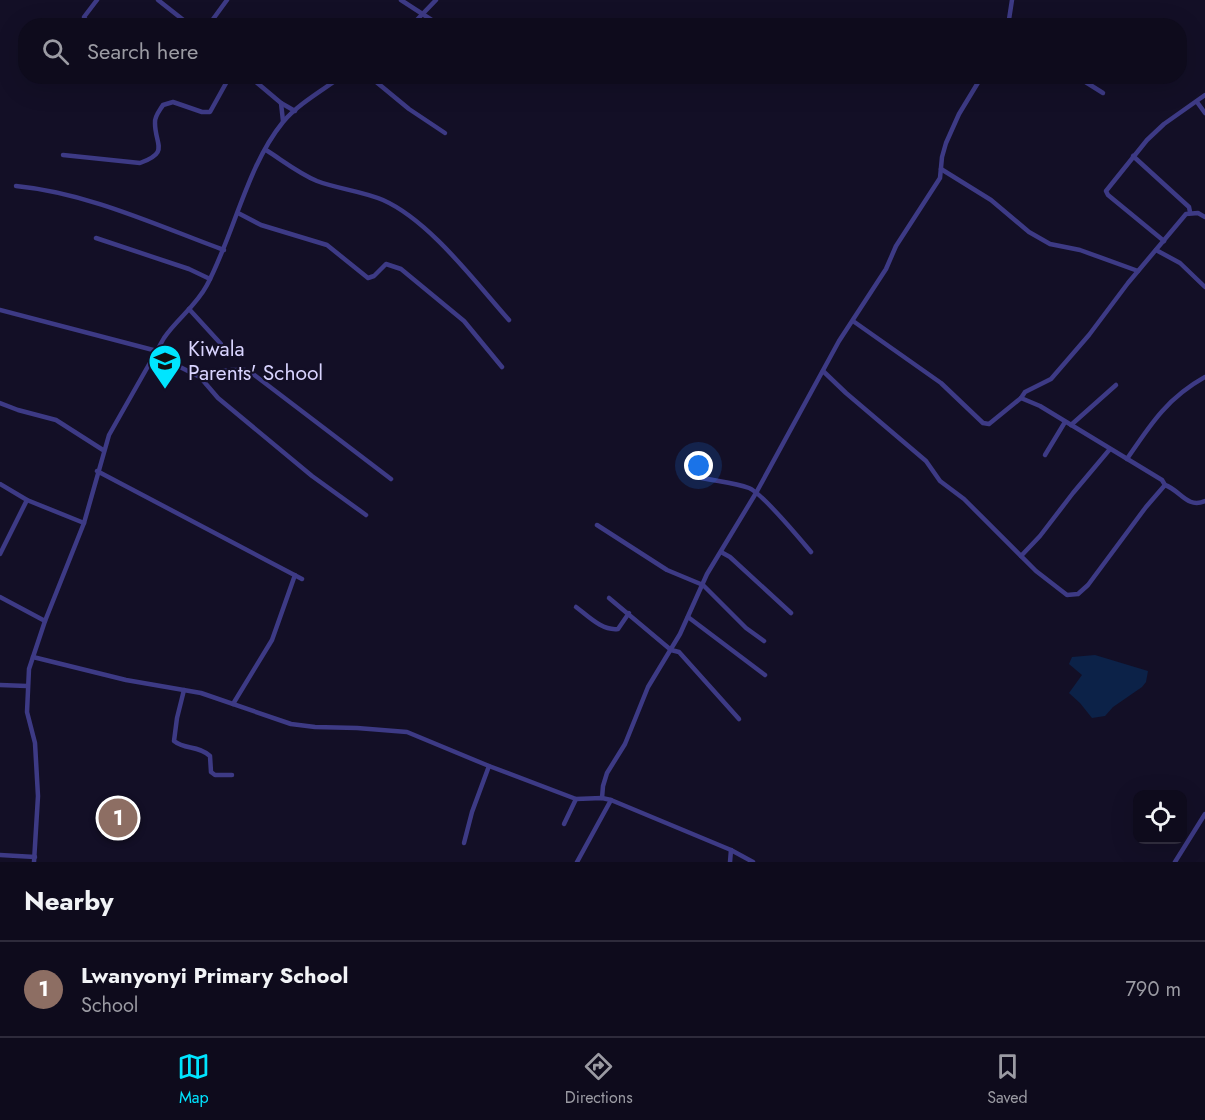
<!DOCTYPE html>
<style>
body{margin:0;font-family:Jost,sans-serif;background:#171425;color:#f1f3f6}
.controls{position:absolute;right:18px;bottom:18px;display:grid;overflow:hidden;border-radius:12px;box-shadow:0 6px 24px #0002}
.controls button{width:54px;height:54px;display:grid;place-items:center;padding:0;border:0;border-bottom:2px solid #2e2b3b;background:#0e0b1c;color:#f1f3f6;font:30px sans-serif}
.you{position:absolute;left:699px;top:466px;width:21px;height:21px;margin:-15px;border:4px solid #fff;border-radius:50%;background:#1a73e8;box-shadow:0 0 0 9px #1a73e833}
.badge{display:grid;place-items:center;width:39px;height:39px;border-radius:50%;background:#00e5ff;color:#fff;font-size:20px;font-weight:700}
.pin{position:absolute;translate:-50% -50%;border:3px solid #fff;box-shadow:0 2px 6px #0006}
.list{margin:0;padding:0;list-style:none}
h2{display:flex;justify-content:space-between;align-items:center;height:78px;margin:0;padding:0 24px;font-size:26px}
h2 small{font-size:20px;font-weight:400;color:#9b9ba3}
.list li{display:grid;grid-template-columns:39px 1fr auto;gap:18px;align-items:center;box-sizing:border-box;height:96px;padding:0 24px;border-top:2px solid #2e2b3b}
.list b{display:block;font-size:22px;white-space:nowrap}
.list p{margin:0;font-size:20px;white-space:nowrap;color:#9b9ba3}
.list em{font-size:20px;font-style:normal;color:#9b9ba3}
.icon{flex:none;width:33px;height:33px;fill:none;stroke:currentColor;stroke-width:2;stroke-linecap:round;stroke-linejoin:round}
.map{position:relative;flex:none;width:1205px;height:862px;overflow:hidden}
.search{position:absolute;background:#0e0b1c;box-shadow:0 6px 24px #0002;left:18px;right:18px;top:18px;height:66px;display:flex;align-items:center;gap:15px;box-sizing:border-box;padding:0 21px;border-radius:24px;color:#9b9ba3;font-size:22px}
.sheet{height:174px;background:#0e0b1c}
nav{display:flex;justify-content:space-around;align-items:center;box-sizing:border-box;height:84px;border-top:2px solid #2e2b3b;background:#0e0b1c;font-size:16px;color:#9b9ba3}
nav a{display:grid;justify-items:center;gap:3px}
nav .on{color:#00e5ff}
.map>svg:first-child{display:block}
</style>
<div class="map">
<svg width="1205" height="862" viewBox="0 0 1205 862">
<rect width="100%" height="100%" fill="#130f26"/>
<path fill="#0c2248" d="M1095 655 1148 671 1146 682 1142 687 1113 707 1105 716 1092 718 1080 703 1069 693 1082 675 1069 664 1072 657Z"/>
<g fill="none" stroke-linecap="round" stroke-linejoin="round">
<g stroke="#3d3a85" stroke-width="4.5">
<path d="M158 0 191 26"/>
<path d="M401 0 441 26"/>
<path d="M90 26 84 17 97 0"/>
<path d="M208 26 227 0"/>
<path d="M411 26 436 0"/>
<path d="M1008 26 1012 0"/>
<path d="M249 76 281 103 295 111"/>
<path d="M369 76 409 109 445 133"/>
<path d="M1076 76 1103 93"/>
<path d="M1197 102 1205 113"/>
<path d="M281 103 283 121"/>
<path d="M266 150C282 160 298 173 317 181 338 189 362 191 383 200 430 221 475 282 509 320"/>
<path d="M63 155 140 163C170 152 155 145 155 123 154 117 160 110 163 105L173 102 202 112H210L230 76"/>
<path d="M1133 156 1189 207 1190 212"/>
<path d="M941 169 991 200 1029 232 1050 244 1080 250 1138 271"/>
<path d="M16 186C88 193 156 225 224 250"/>
<path d="M238 213 261 225 327 245 368 278 374 276 386 264 401 269 464 321 502 367"/>
<path d="M96 238 189 269 210 279"/>
<path d="M1164 241 1108 195 1106 191 1147 140 1164 124 1205 95"/>
<path d="M1156 250 1180 263 1205 287"/>
<path d="M189 309 221 344"/>
<path d="M0 310 157 351 178 366 200 377 213 372 232 370H245L253 374 391 479"/>
<path d="M853 321 941 383 983 423 989 424 1021 398 1025 392 1051 379 1089 335 1128 283 1186 214 1198 213 1205 217"/>
<path d="M823 371 846 393 926 461 940 481 964 499 1036 571 1067 595 1078 594 1088 585 1146 507 1165 485"/>
<path d="M200 377 218 398 312 476 366 515"/>
<path d="M1021 398 1040 406 1162 480 1165 485C1180 490 1187 509 1205 501"/>
<path d="M0 403 18 410 56 420 103 450"/>
<path d="M1071 425 1116 385"/>
<path d="M1045 455 1065 422"/>
<path d="M1127 459C1150 425 1167 398 1205 377"/>
<path d="M97 471 302 579"/>
<path d="M694 476C712 481 732 482 749 488 762 493 800 539 811 552"/>
<path d="M0 484 27 500 84 523"/>
<path d="M597 525 667 570 703 585 746 628 764 641"/>
<path d="M721 552 730 557 791 613"/>
<path d="M0 554 27 500"/>
<path d="M1021 556 1040 536 1073 493 1110 449"/>
<path d="M0 597 45 621"/>
<path d="M609 598 671 650 679 652 739 719"/>
<path d="M576 607C588 616 602 631 618 629L629 613"/>
<path d="M688 617 765 675"/>
<path d="M33 657 126 680 201 693 291 724 315 727 357 728 407 732 489 766 576 799 602 798 611 800 731 850 753 862"/>
<path d="M0 685 27 686"/>
<path d="M184 690 177 718 174 741C185 750 198 745 210 756L211 772 215 775H232"/>
<path d="M233 704 272 640 295 575"/>
<path d="M602 798 603 786 607 773 625 744 648 687 680 634 707 574 756 493 839 341 886 269 896 246 940 178 942 157 946 143 959 114 982 76"/>
<path d="M564 824 576 799"/>
<path d="M464 843 472 812 489 766"/>
<path d="M0 855 35 857"/>
<path d="M34 862 38 796 35 743 27 712 29 669 45 621 84 523 109 435 164 338C177 319 196 306 207 285 234 234 247 166 283 122 298 104 323 90 342 76"/>
<path d="M577 862 611 800"/>
<path d="M730 862 731 850"/>
<path d="M1175 862 1205 814"/>
</g>
</g>
<defs>
<g id="school-pin" transform="scale(1.725)"><path d="M0 17L-7.5 6A9.5 9.5 0 1 1 7.5 6Z" fill="#00e5ff" stroke="#130f26"/><path d="M0-5L7-2L0 1L-7-2ZM-4 1L0 2.5L4 1V4Q0 6-4 4Z" fill="#111"/></g>
</defs>
<g fill-rule="evenodd">
<use href="#school-pin" x="165" y="361"/>
</g>
<g text-anchor="middle" dominant-baseline="central" stroke-width="4.5" stroke-linejoin="round" paint-order="stroke">
<g font-size="21" fill="#d9d4ff" stroke="#130f26" text-anchor="start">
<text x="188" y="349">Kiwala<tspan x="188" dy="24">Parents' School</tspan></text>
</g>
</g>
</svg>
<div class="controls">
<button><svg class="icon" aria-label="locate" viewBox="0 0 24 24"><circle cx="12" cy="12" r="6"/><path d="M12 2v4M12 18v4M2 12h4M18 12h4"/></svg></button>
</div>
<div class="you"></div>
<div class="pin badge" style="left:118px;top:818px;background:#8d6e63">1</div>
<div class="search"><svg class="icon" aria-label="search" viewBox="0 0 24 24"><circle cx="10" cy="10" r="6"/><path d="M15 15l6 6"/></svg>Search here</div>
</div>
<section class="sheet">
<h2>Nearby<small></small></h2>
<ul class="list">
<li><span class="badge" style="background:#8d6e63">1</span><div><b>Lwanyonyi Primary School</b><p>School</p></div><em>790 m</em></li>
</ul>
</section>
<nav>
<a class="on"><svg class="icon" aria-label="map" viewBox="0 0 24 24"><path d="M3 6l6-2 6 2 6-2v14l-6 2-6-2-6 2zM9 4v14M15 6v14"/></svg>Map</a>
<a><svg class="icon" aria-label="directions" viewBox="0 0 24 24"><path d="M12 3l9 9-9 9-9-9zM9 14v-3h6M13 9l2 2-2 2"/></svg>Directions</a>
<a><svg class="icon" aria-label="saved" viewBox="0 0 24 24"><path d="M7 4h10v16l-5-4-5 4z"/></svg>Saved</a>
</nav>
